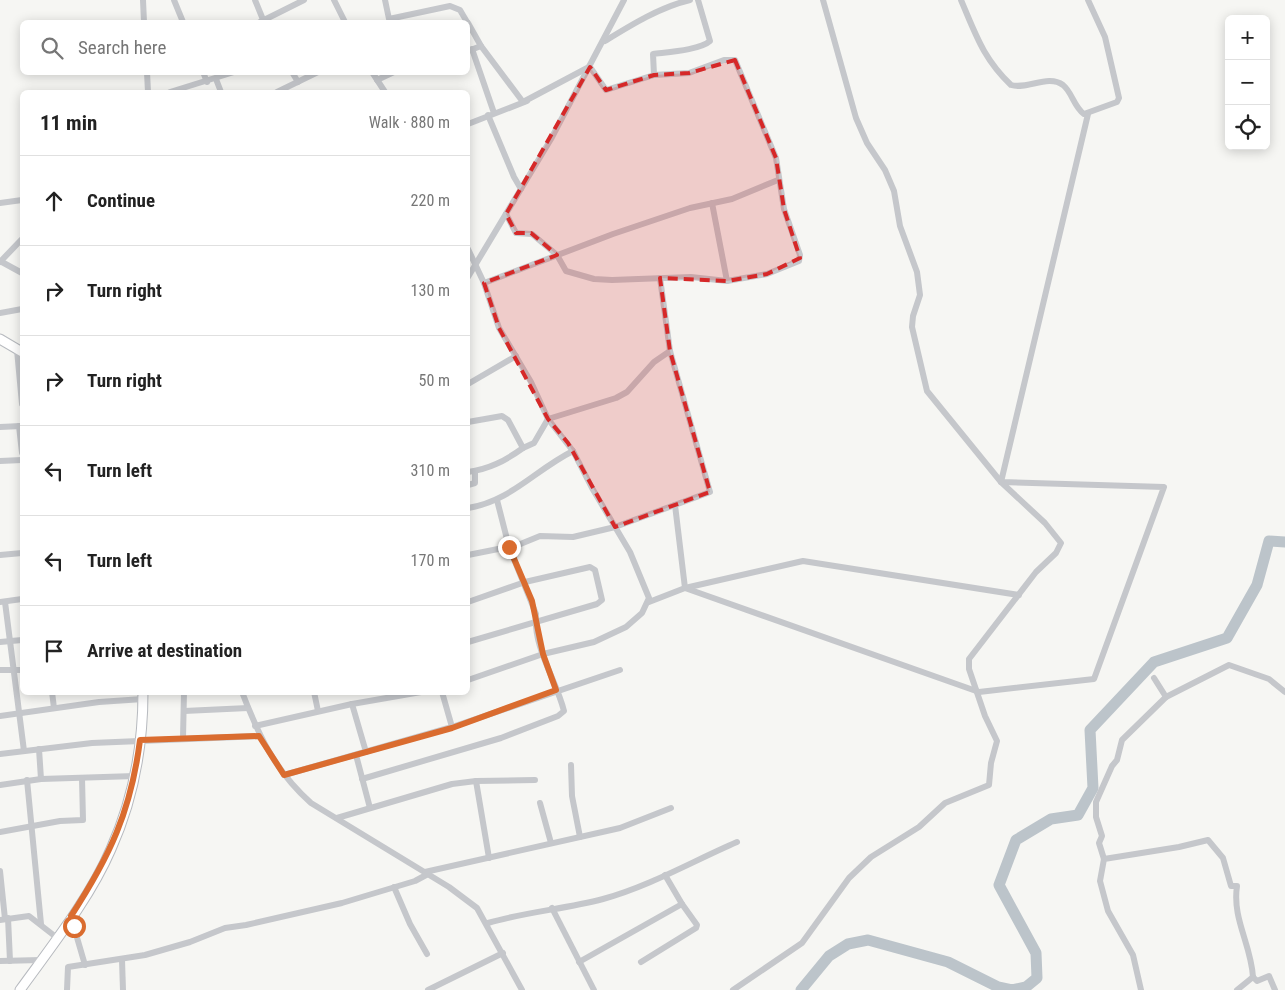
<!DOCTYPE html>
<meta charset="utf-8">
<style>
body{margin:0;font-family:"Roboto Condensed",sans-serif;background:#f2f2f2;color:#222}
.controls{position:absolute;right:15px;top:15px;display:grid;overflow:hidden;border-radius:8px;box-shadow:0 2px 12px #0003}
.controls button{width:45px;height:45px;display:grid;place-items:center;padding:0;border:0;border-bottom:1px solid #e0e0e0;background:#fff;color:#222;font:25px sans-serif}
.stop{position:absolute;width:15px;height:15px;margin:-11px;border:4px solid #da6c2f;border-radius:50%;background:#fff}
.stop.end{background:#da6c2f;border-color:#fff;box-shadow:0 1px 5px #0008}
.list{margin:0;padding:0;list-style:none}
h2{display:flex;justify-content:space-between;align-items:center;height:65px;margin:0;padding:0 20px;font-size:21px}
h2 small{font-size:16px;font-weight:400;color:#767676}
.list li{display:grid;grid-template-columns:32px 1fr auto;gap:15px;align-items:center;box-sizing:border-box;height:90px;padding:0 20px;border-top:1px solid #e0e0e0}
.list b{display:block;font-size:19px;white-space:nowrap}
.list em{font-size:16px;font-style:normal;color:#767676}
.icon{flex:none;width:28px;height:28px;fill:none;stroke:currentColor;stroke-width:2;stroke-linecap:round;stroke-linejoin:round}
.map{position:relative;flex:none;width:1285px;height:990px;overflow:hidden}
.search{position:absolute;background:#fff;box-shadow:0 2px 12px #0003;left:20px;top:20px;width:450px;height:55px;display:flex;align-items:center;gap:12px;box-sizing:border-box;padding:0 18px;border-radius:8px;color:#767676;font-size:19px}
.panel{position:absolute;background:#fff;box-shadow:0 2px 12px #0003;left:20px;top:90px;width:450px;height:605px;border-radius:8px}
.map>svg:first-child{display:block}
</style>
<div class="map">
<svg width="1285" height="990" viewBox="0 0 1285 990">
<rect width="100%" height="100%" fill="#f6f6f3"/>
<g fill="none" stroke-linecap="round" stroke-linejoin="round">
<path stroke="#bcc4ca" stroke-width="11" d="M801 990 829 956 848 944 868 940 948 962 998 987 1012 990 1026 987 1037 978 1036 953 999 885 1016 840 1051 819 1078 815 1093 788 1090 730 1154 662 1227 638 1257 585 1269 541 1285 542"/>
<g stroke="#b7babf" stroke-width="11">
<g id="secondary">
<path d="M0 339 22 352"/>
<path d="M20 990C51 947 90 898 111 849 133 800 143 746 143 692"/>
</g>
</g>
<g stroke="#c5c7cb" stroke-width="6">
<path d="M143 0 144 22"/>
<path d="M174 0 183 22"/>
<path d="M255 0 264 22"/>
<path d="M334 0 345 22"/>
<path d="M385 0 389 19 450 6 460 10 467 22"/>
<path d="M961 0C976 35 983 58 1011 85 1027 90 1048 74 1063 85 1072 92 1074 107 1084 114L1117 102 1119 98 1105 37 1088 0"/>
<path d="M260 22 304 0"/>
<path d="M468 23 481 46"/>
<path d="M605 41C631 25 660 7 690 0"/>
<path d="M472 49 494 113"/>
<path d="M468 51 481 46 523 102 589 67"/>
<path d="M147 72 148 92"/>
<path d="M203 72 207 82"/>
<path d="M292 72 298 82"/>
<path d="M372 72 385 92"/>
<path d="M654 75 653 54C668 52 700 50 710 41L698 0"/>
<path d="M216 79 221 92"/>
<path d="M377 80 394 72"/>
<path d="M170 92 234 72"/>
<path d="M277 92 318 72"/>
<path d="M488 115 514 177 521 189"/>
<path d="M468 124 527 101"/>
<path d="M0 203 22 200"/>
<path d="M712 203 727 281"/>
<path d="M506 214 516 233 532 234 557 255 566 271 594 279 612 280 691 277 727 281 767 274 799 261 800 255 784 209 776 158 735 60H724L689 73 654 75 606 90 590 67"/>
<path d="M468 249 484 283 499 328 531 382 548 419 573 451 592 488 630 552 649 598 642 613 626 627 594 642 543 654 468 680"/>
<path d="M0 261 22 273"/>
<path d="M0 262 22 239"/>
<path d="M468 277 551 139 624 0"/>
<path d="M484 283 613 234 690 208 732 199 778 180"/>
<path d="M0 313 22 309"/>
<path d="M17 350 22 404"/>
<path d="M468 384 516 356"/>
<path d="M468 422 502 416 508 420 523 448 534 443 548 419 616 398 627 392 654 362 670 351"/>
<path d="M19 426 22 453"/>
<path d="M0 427 21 426"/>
<path d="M0 461 22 460"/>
<path d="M468 472C489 469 505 461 523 448"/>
<path d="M468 485 475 483V471"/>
<path d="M675 505 685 588 979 692 1094 679 1164 487 1001 482 1088 114"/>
<path d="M468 508C511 501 535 470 573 451"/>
<path d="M0 555 22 553"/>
<path d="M468 555 518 545 540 536 573 537 615 527 710 492 670 351 660 278"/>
<path d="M0 602 22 599"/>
<path d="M5 602 24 751"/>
<path d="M468 602 525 582 590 567 595 570 602 600 597 604 468 642"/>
<path d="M649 602 685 588 803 561 1019 595"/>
<path d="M0 642 22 640"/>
<path d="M0 670H22"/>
<path d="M52 692 54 708"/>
<path d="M242 692C259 736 275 771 311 803L449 887 477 908 522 990"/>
<path d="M314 692 318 711"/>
<path d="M442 692 452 727"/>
<path d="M1166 697 1229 665 1269 679 1285 692"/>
<path d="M352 704 366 752"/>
<path d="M184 711 248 708"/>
<path d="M0 716 99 702 143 699"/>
<path d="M255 726 352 704 421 692"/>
<path d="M183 738 184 692"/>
<path d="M39 749 41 779"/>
<path d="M0 754 92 743 259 736"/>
<path d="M356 755 370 808"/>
<path d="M571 765 572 796 580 837"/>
<path d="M284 775 452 727 620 670"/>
<path d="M362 779 501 738 558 716 564 711C556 679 533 648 536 614L509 547 497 500"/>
<path d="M27 780 41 924"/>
<path d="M476 781 489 858"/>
<path d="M0 785 41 779 135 776"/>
<path d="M540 803 551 843"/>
<path d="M337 818 452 784 476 781 535 780"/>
<path d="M0 832 60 821 83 820 82 778"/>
<path d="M1104 859 1099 843 1102 836 1096 817V802L1112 766 1117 760 1122 740 1166 697 1154 678"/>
<path d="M0 871 5 919"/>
<path d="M425 872 620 828 671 808"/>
<path d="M394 887 410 924 427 954"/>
<path d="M552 908 594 990"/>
<path d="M71 917 85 965"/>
<path d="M8 918 10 961"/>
<path d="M0 920 29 916 56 937"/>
<path d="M488 923C525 912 565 909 603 899 650 886 693 861 737 842"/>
<path d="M122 960 123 990"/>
<path d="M0 961 41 960"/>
<path d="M579 962 682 904 665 875"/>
<path d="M641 962 696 928 697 925 682 904"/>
<path d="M1253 977 1257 981 1269 976 1275 990"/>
<path d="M67 990 68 967 145 955 190 942 225 928 246 925 342 903 415 881 428 874"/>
<path d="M428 990 503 953"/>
<path d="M733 990 802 943 849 878 871 857 919 827 945 803 989 785 991 763 997 741 985 716 969 669V659L1036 572 1056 553 1061 543 1045 523 1001 482 927 391 912 327 913 316 920 295 917 272 900 226 894 191 885 170 867 143 856 118 823 0"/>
<path d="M1141 990 1133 955 1108 911 1100 881 1104 859 1179 847 1208 840 1223 858 1231 886H1237C1232 919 1251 944 1253 977"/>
<path d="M1237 990 1253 977"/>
</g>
<use href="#secondary" stroke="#fff" stroke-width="9"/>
</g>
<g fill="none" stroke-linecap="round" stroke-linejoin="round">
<path stroke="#da6c2f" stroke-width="6" d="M74 926 71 916C110 856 131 811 140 740L259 736 284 775 452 728 556 690 543 654 532 601 509 547"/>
</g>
<path fill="#d62828" fill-opacity="0.2" stroke="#d62828" stroke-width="4" stroke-dasharray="10 6" stroke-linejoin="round" d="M735 60 776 158 784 209 800 258 767 274 727 281 660 278 670 351 710 492 615 527 568 443 548 419 499 328 484 283 557 255 531 233H516L506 214 590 67 606 90 654 75 689 73Z"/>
</svg>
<div class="controls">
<button>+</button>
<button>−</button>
<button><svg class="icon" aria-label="locate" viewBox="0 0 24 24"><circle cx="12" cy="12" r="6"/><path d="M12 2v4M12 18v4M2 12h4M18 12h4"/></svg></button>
</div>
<div class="stop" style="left:74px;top:926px"></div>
<div class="stop end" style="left:509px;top:547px"></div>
<div class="search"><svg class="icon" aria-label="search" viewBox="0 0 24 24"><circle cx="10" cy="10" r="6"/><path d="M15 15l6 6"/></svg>Search here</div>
<section class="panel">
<h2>11 min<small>Walk · 880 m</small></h2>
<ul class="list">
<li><svg class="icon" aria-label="ahead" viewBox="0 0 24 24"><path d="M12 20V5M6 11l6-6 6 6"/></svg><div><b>Continue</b></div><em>220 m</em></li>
<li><svg class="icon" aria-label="right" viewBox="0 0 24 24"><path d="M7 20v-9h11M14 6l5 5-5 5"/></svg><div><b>Turn right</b></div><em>130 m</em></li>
<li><svg class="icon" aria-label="right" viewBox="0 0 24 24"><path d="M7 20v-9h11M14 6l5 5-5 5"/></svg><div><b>Turn right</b></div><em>50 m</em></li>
<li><svg class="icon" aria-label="left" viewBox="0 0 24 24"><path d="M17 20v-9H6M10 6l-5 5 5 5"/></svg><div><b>Turn left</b></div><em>310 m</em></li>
<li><svg class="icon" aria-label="left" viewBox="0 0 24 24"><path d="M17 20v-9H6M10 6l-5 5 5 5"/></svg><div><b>Turn left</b></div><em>170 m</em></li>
<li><svg class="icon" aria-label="arrive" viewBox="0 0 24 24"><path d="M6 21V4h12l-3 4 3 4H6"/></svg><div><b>Arrive at destination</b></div></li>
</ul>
</section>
</div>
